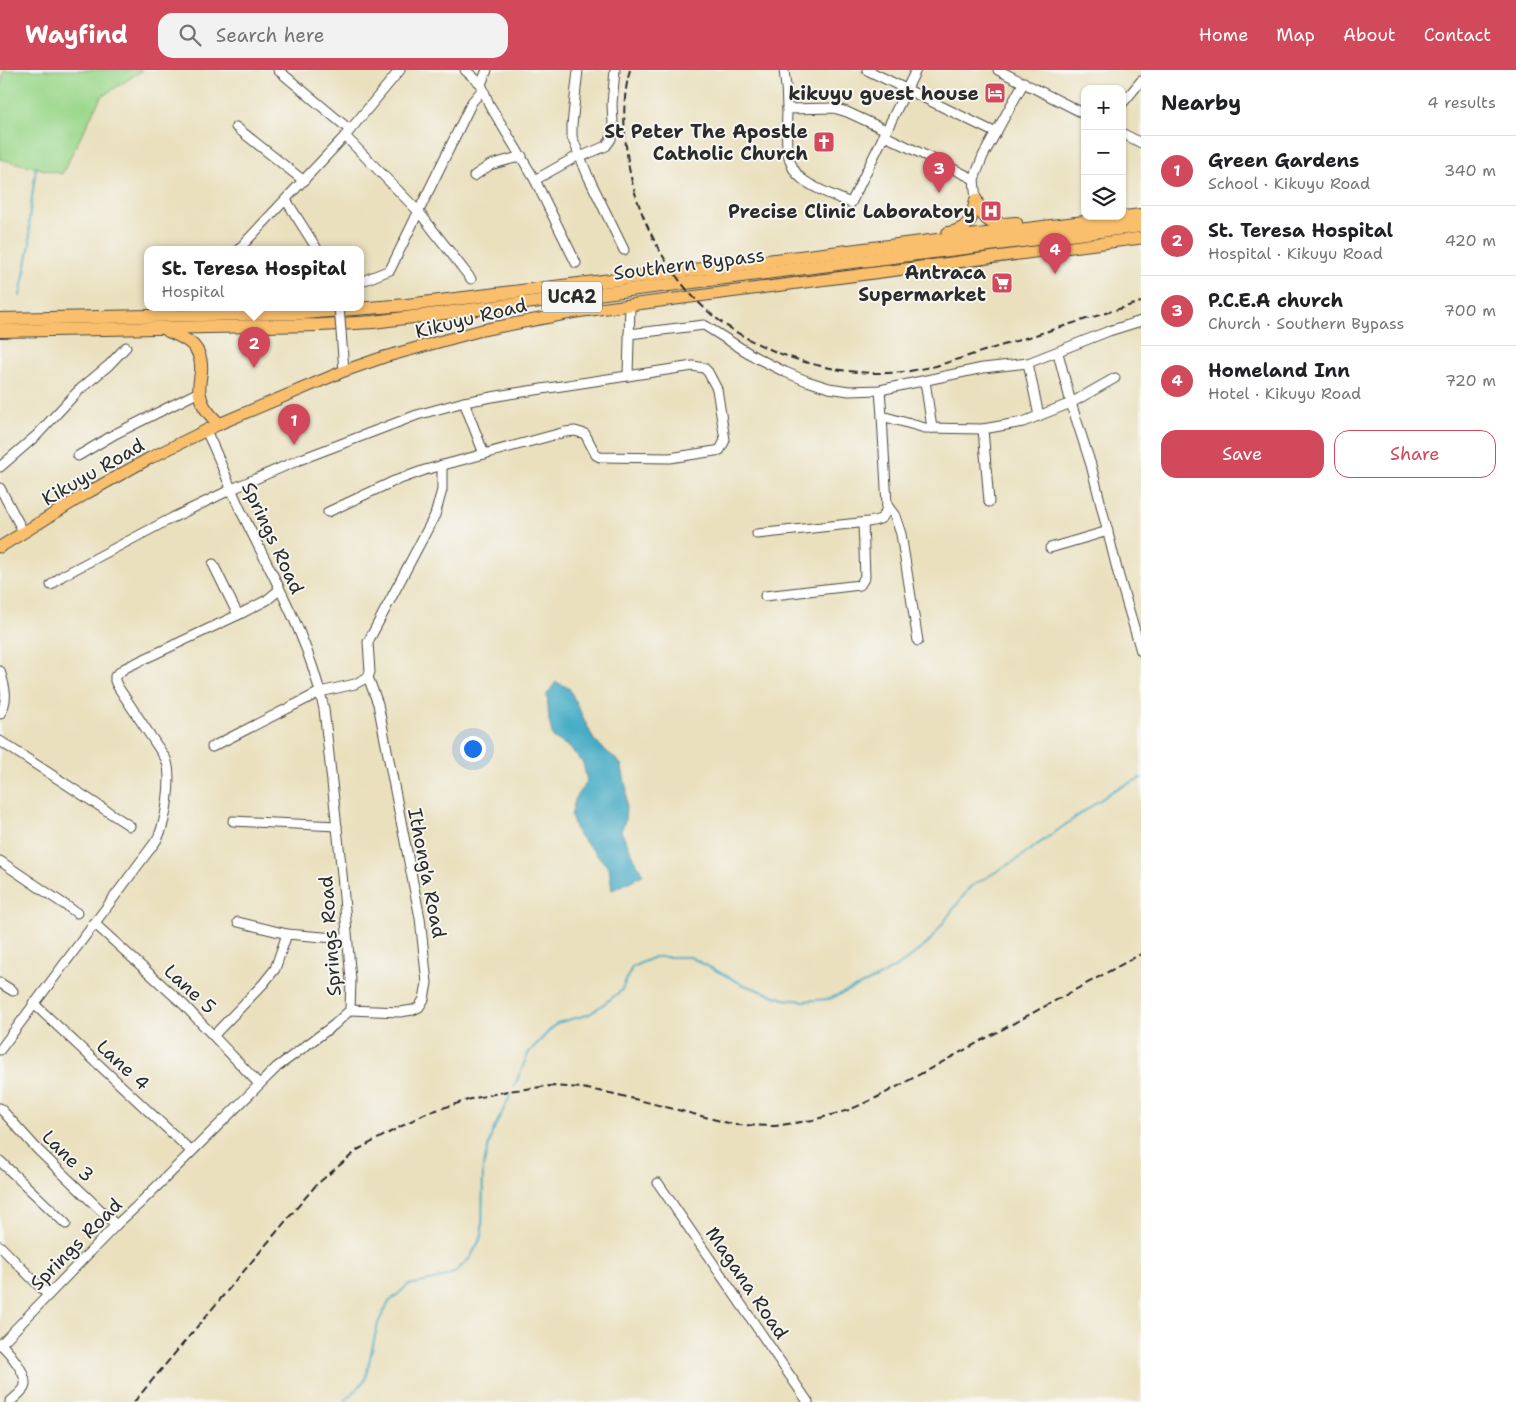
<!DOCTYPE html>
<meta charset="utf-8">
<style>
body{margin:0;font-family:"Shantell Sans",sans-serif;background:#f2f2f2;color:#202124}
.controls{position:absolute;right:15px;top:15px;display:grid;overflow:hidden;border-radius:10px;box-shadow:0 1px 4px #0004}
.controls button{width:45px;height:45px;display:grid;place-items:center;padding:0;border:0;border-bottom:1px solid #e0e0e0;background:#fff;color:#202124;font:25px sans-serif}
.you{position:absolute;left:472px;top:678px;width:18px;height:18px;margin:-12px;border:4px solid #fff;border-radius:50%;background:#1a73e8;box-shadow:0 0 0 8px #1a73e833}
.badge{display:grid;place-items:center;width:32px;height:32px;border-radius:50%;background:#d1495b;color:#fff;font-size:16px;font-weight:700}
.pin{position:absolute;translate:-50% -41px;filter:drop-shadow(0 1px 2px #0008)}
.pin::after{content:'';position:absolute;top:26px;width:18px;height:15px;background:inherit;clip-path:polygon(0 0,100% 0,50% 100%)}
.popup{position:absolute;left:144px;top:176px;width:220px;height:65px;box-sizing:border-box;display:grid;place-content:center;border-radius:10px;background:#fff;filter:drop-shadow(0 1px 4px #0005);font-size:16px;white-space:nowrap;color:#757577}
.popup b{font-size:19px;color:#202124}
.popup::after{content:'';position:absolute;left:50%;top:100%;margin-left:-10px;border:10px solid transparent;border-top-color:#fff}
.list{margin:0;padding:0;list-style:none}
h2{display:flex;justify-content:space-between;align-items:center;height:65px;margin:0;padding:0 20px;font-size:21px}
h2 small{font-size:16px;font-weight:400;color:#757577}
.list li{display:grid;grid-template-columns:32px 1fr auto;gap:15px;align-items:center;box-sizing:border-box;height:70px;padding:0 20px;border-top:1px solid #e0e0e0}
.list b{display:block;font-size:19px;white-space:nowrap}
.list p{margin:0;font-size:16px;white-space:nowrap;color:#757577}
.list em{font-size:16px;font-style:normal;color:#757577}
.actions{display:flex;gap:10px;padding:15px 20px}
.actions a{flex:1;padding:11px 0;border:1px solid #d1495b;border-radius:15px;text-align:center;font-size:18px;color:#d1495b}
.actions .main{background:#d1495b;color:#fff}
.icon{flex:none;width:28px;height:28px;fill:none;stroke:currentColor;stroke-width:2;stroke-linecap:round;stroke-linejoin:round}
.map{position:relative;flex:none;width:1141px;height:1332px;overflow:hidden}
header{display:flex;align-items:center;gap:30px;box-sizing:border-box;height:70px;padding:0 25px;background:#d1495b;color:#fff}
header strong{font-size:24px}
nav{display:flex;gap:28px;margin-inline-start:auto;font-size:18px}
.search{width:350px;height:45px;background:#f2f2f2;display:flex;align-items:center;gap:12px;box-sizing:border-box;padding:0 18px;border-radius:15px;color:#757577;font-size:19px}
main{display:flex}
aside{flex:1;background:#fff}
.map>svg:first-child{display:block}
</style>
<header>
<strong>Wayfind</strong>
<div class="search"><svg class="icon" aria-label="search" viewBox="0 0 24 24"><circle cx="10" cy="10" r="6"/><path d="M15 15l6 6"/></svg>Search here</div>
<nav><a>Home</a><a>Map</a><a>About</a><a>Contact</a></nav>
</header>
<main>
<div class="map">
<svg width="1141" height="1332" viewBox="0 0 1141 1332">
<rect width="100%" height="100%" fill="#f6f6f2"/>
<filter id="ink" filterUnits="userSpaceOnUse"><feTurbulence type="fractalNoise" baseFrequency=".02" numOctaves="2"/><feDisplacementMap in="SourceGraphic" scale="10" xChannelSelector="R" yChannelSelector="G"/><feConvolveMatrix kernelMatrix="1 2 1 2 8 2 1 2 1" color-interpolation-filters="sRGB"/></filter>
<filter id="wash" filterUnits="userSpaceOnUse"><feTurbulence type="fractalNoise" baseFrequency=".0096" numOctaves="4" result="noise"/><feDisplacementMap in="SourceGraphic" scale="20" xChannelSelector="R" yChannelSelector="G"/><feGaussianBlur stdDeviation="1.12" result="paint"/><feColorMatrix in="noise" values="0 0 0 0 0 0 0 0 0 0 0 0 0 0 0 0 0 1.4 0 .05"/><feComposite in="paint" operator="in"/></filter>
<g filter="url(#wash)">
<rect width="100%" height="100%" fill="#eae0bd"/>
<path fill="#9cd88c" stroke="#64825c" d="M4 0H143L101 27 62 104 0 89V25Z"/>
<path fill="#45abc5" stroke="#386b78" d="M556 612 569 618 594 670 621 694 627 720 625 751 621 761 643 805 612 820 609 798 577 763 571 746 575 729 587 711 583 693 570 678 553 667 549 651 547 624Z"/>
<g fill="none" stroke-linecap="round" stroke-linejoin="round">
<g stroke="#45abc5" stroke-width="2">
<path d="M20 226 30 174 29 149 36 97"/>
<path d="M514 1017 529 982 557 953 590 944 621 921 632 897 654 887H690L744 915 784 929 804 931 829 929 877 908 904 892 928 873 970 817 1016 790 1114 720 1141 708"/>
<path d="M344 1332 365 1310 378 1253 389 1232 408 1215 434 1210 454 1203 470 1188 482 1166 483 1097 492 1063 511 1024"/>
</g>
</g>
</g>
<g filter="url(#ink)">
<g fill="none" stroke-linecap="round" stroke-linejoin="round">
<g stroke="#484641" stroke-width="11">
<g id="minor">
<path d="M278 0 350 60"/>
<path d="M465 0 481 14 489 34 535 110 576 193"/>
<path d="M578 0 572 55V67L588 106 624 180"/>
<path d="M784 0C786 13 787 26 787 39 787 61 782 93 802 109 816 120 835 126 851 133L916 0"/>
<path d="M867 0 996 63"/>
<path d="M998 0 1085 44"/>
<path d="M481 14 487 0"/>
<path d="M1122 34 1141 11"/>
<path d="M787 39 834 38 847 42 886 60"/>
<path d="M236 57 304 111"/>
<path d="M1122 63 1141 73"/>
<path d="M883 65 974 109"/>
<path d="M345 66 419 142 471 209"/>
<path d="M580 87 606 76 611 69 613 53 612 34 615 0"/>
<path d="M474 106 490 95 522 86"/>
<path d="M535 110 579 85"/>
<path d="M286 130 317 179"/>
<path d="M976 130 974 109 983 86 1024 12"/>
<path d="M239 179 345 66 400 0"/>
<path d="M360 212 390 200 472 32 483 19"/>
<path d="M341 261 344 301"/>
<path d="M629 264 704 255 755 287 785 302 807 311 829 318 849 321 880 320 983 298 1028 293 1109 261 1141 251"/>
<path d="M1058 283 1071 333 1115 308"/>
<path d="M1028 293 1039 346"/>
<path d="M628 306 630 235"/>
<path d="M925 311 932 358"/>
<path d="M880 320 882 346 925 358 983 359 1023 352 1071 333 1091 395 1118 503 1141 581"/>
<path d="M464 332 484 384"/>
<path d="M983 359 989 432"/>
<path d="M78 386 115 364 199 322"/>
<path d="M0 397 37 365 78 321 109 295 126 277"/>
<path d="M0 418 24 463"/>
<path d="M887 435 895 446 901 464 918 571"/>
<path d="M757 464 868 452C881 450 885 449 887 435L882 346"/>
<path d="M1050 478 1108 461"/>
<path d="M213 494 238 545"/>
<path d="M51 515 62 506 172 448 232 419 299 390 417 345 464 332 509 324 693 296 704 298 708 302 717 319 725 370 720 380 715 381 670 388 600 387 596 385 585 364 575 361 565 362 425 400 392 412 328 442"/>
<path d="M765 526 860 515 865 507 863 453"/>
<path d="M0 601C5 617 9 629 0 644"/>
<path d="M0 671 130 756"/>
<path d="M212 677 320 622 355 614 368 607 370 602 368 572 435 445 442 420V395"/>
<path d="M233 751 337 756"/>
<path d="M0 791 77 843"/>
<path d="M238 852 287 864"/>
<path d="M94 853 184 935 259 1014"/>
<path d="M0 913 13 921"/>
<path d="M33 933 191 1081"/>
<path d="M350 940 400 942 413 940 419 937 424 929 427 913 420 848 378 634 368 607"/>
<path d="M214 965 263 914 275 899 287 864 347 869"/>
<path d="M0 980 156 771C166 755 173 707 166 689L118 617 115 611V606L125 598 238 545 267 530 279 520"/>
<path d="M0 1038 38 1080 116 1155"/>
<path d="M0 1091 66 1154"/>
<path d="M658 1113 808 1332"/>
<path d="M0 1176 48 1225"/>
<path d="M1 1274C9 1282 30 1306 24 1318 21 1323 14 1328 10 1332"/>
<path d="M0 1275 116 1155 138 1135 277 997 334 955 350 940 351 910 342 804 324 639C310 570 273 507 243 445 229 417 220 388 206 361"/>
</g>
</g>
<g stroke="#484641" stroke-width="13">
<path id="major" d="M0 477 89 422 150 388 219 354 344 301 384 287 482 260 576 242 1141 168"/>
</g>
<g stroke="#484641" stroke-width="14">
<g id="highway">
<path d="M976 130C984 153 992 156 1016 153"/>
<path d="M948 163C969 160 972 149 976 130"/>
<path d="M0 249 303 243 407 235 1141 145"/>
<path d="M0 261 321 255 373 252 1141 156"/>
<path d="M168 261C188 269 203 277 201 302 200 310 198 318 200 325 202 337 211 346 219 354"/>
</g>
</g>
<use href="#minor" stroke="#fff" stroke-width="9"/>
<use href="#major" stroke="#f9bf6d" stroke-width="11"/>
<use href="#highway" stroke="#f9bf6d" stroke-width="12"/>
<g stroke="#2b2b2b" stroke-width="2" stroke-dasharray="8 4" stroke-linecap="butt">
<path d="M630 0C621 32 624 66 629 98 639 151 669 208 711 244 756 282 829 305 887 303 904 303 920 299 936 296L1141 232"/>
<path d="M134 1332 316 1115 359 1079 424 1044 471 1029 508 1021 550 1016 582 1018 615 1024 736 1055 775 1056 813 1050 849 1040 878 1027 1141 884"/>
</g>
<g stroke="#484641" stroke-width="11" stroke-linecap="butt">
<path id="minor-bridge" d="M339 237 341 261"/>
</g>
<use href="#minor-bridge" stroke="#fff" stroke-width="9"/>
</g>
</g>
<defs>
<g id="hotel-square" transform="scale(1.125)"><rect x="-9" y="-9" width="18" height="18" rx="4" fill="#d1495b" stroke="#f6f6f2"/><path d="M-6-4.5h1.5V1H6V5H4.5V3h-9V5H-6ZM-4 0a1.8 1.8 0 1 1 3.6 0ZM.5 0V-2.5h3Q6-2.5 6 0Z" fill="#fff"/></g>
<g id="church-square" transform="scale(1.125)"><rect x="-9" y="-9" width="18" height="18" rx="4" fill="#d1495b" stroke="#f6f6f2"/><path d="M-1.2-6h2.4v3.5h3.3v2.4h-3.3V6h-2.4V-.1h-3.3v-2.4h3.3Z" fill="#fff"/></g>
<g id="hospital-square" transform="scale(1.125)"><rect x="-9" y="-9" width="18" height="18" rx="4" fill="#d1495b" stroke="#f6f6f2"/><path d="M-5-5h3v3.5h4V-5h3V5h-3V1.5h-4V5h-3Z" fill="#fff"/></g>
<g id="supermarket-square" transform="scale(1.125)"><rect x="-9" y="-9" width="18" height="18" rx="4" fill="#d1495b" stroke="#f6f6f2"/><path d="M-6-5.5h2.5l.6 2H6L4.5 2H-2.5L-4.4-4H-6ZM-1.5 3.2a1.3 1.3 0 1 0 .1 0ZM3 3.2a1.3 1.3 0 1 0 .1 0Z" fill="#fff"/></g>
</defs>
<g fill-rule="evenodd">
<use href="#hotel-square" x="995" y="23"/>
<use href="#church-square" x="824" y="72"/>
<use href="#hospital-square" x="991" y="141"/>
<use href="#supermarket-square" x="1002" y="213"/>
</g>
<g text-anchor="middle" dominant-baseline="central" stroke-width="4" stroke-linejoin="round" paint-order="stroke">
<rect fill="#f6f6f2" stroke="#686867" stroke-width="1" x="542" y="211.5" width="60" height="31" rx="4"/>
<g font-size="18" font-weight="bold" fill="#2b2b2b">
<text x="572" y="227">UCA2</text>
</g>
<g font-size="19" font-weight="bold" fill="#2b2b2b" stroke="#f6f6f2" text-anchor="end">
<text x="979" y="23">kikuyu guest house</text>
<text x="808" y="61">St Peter The Apostle<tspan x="808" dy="22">Catholic Church</tspan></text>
<text x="975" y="141">Precise Clinic Laboratory</text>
<text x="986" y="202">Antraca<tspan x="986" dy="22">Supermarket</tspan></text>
</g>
<g font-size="19" fill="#2b2b2b" stroke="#f6f6f2">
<text transform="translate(689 194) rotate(-7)">Southern Bypass</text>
<text transform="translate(471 248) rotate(-14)">Kikuyu Road</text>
<text transform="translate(93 402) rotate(-30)">Kikuyu Road</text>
<text transform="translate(273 468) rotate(65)">Springs Road</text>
<text transform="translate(427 803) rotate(79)">Ithong'a Road</text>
<text transform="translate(330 866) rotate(-94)">Springs Road</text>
<text transform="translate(190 919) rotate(43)">Lane 5</text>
<text transform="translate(123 995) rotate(43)">Lane 4</text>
<text transform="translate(68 1086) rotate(45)">Lane 3</text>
<text transform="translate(76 1174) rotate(-45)">Springs Road</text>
<text transform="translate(747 1213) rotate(56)">Magana Road</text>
</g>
</g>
</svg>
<div class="controls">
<button>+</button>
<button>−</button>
<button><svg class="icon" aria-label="layers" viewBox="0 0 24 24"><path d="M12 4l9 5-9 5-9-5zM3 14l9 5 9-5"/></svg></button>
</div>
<div class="you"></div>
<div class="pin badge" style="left:294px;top:375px">1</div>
<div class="pin badge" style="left:254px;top:298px">2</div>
<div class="popup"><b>St. Teresa Hospital</b>Hospital</div>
<div class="pin badge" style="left:939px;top:123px">3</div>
<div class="pin badge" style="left:1055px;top:204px">4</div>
</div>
<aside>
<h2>Nearby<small>4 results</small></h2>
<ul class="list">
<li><span class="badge">1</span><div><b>Green Gardens</b><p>School · Kikuyu Road</p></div><em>340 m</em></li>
<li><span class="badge">2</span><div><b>St. Teresa Hospital</b><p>Hospital · Kikuyu Road</p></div><em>420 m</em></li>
<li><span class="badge">3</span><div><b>P.C.E.A church</b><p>Church · Southern Bypass</p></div><em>700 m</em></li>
<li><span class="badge">4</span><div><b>Homeland Inn</b><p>Hotel · Kikuyu Road</p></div><em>720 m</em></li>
</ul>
<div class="actions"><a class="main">Save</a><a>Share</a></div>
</aside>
</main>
